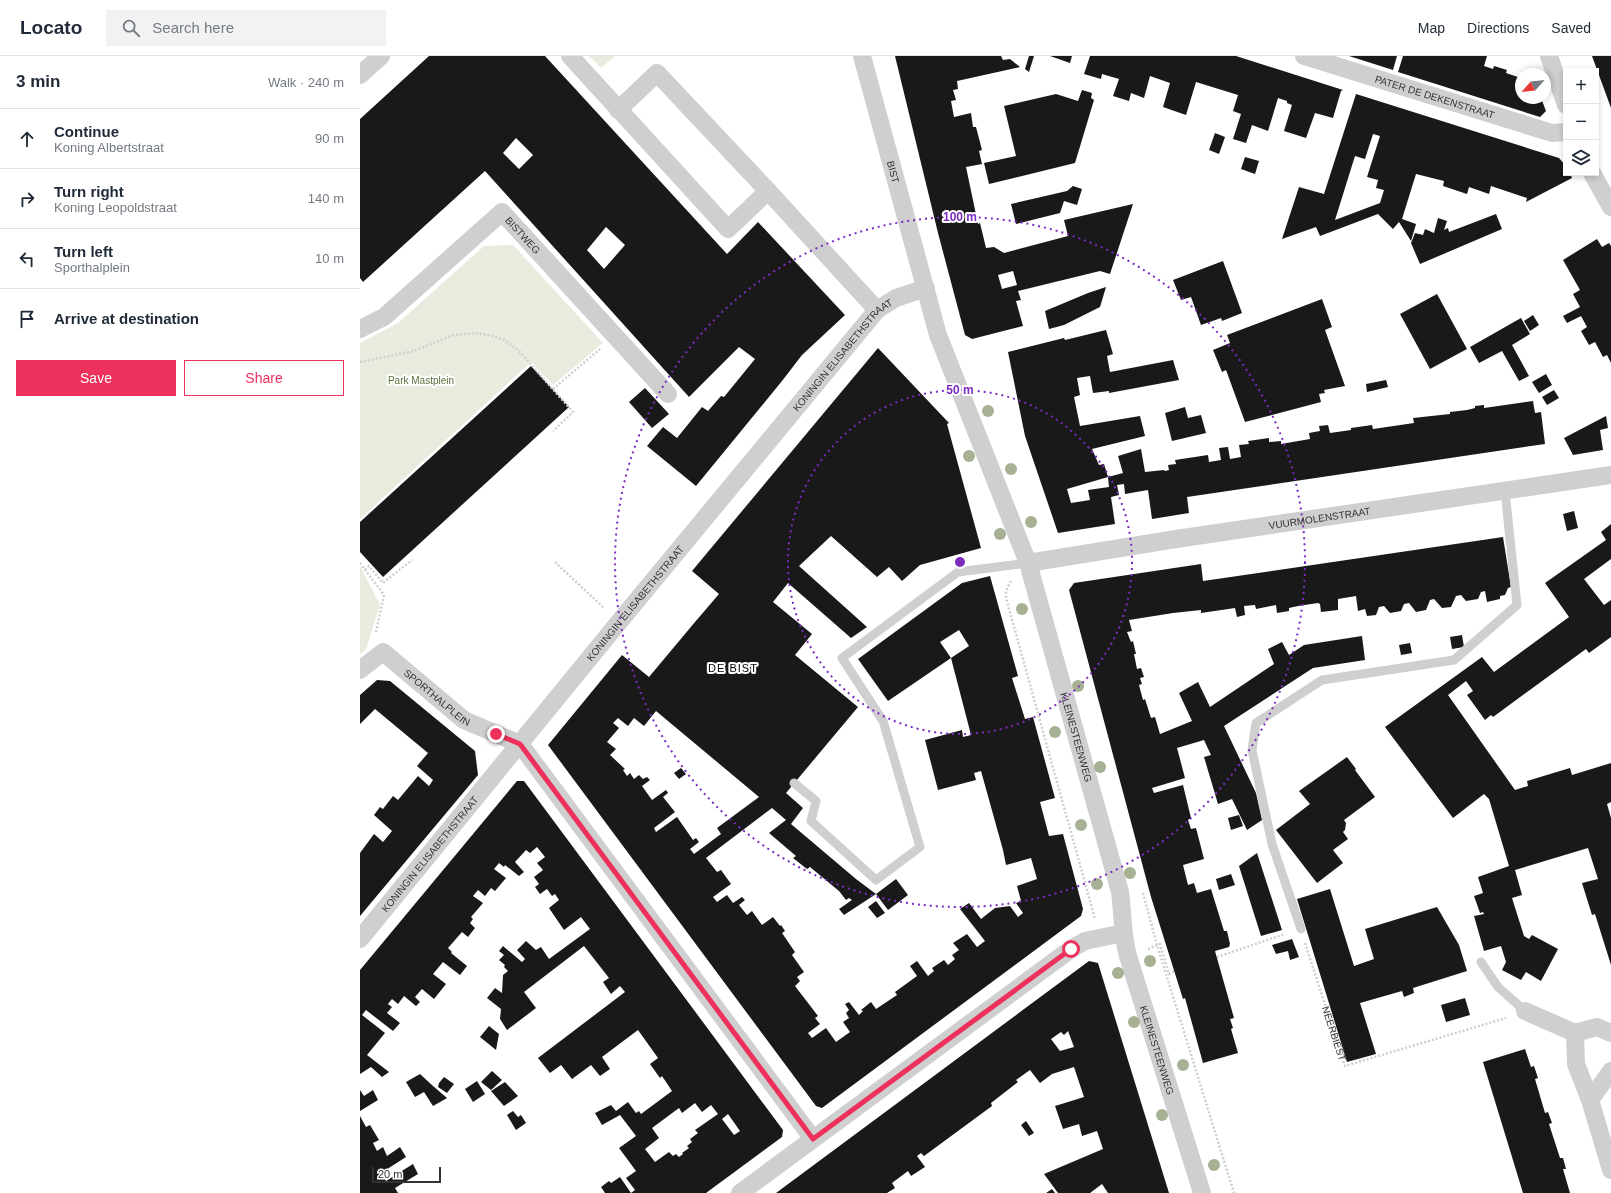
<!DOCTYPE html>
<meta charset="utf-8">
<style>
body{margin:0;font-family:Helvetica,sans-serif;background:#f2f2f3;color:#1f2937}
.controls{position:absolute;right:12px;top:12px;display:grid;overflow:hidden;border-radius:0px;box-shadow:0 2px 6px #0003}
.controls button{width:36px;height:36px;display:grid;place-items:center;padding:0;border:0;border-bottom:1px solid #e0e1e3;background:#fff;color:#1f2937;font:20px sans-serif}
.compass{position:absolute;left:1155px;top:12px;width:36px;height:36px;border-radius:50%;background:#fff;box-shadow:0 2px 6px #0003;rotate:243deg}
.scale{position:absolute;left:12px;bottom:10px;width:69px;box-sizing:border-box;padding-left:4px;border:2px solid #323232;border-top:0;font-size:11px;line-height:14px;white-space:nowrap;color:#323232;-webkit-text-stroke:3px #fff;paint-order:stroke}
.stop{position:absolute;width:12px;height:12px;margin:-9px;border:3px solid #ed305c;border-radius:50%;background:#fff}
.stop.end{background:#ed305c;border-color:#fff;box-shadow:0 1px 4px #0008}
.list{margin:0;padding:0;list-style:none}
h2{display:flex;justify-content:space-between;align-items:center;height:52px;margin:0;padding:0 16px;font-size:17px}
h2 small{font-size:13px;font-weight:400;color:#747a83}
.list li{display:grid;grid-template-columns:26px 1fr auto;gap:12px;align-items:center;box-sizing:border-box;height:60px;padding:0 16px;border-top:1px solid #e0e1e3}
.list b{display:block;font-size:15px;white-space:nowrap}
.list p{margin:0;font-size:13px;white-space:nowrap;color:#747a83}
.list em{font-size:13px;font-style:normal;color:#747a83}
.actions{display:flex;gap:8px;padding:12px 16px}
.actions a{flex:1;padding:9px 0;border:1px solid #ed305c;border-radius:0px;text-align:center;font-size:14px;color:#ed305c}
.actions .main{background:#ed305c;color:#fff}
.icon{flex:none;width:22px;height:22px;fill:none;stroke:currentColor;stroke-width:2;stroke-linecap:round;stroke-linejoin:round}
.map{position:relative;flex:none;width:1251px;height:1137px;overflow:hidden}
header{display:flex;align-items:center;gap:24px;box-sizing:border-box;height:56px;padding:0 20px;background:#fff;border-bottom:1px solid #e0e1e3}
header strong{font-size:19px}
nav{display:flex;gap:22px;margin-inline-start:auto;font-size:14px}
.search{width:280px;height:36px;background:#f2f2f3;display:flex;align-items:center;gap:10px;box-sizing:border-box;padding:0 14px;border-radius:0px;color:#747a83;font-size:15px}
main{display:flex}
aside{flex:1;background:#fff}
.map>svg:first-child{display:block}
</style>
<header>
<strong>Locato</strong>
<div class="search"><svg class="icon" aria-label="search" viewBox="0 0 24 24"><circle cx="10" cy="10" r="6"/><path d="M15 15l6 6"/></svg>Search here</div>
<nav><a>Map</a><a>Directions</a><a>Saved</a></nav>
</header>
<main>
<aside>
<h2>3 min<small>Walk · 240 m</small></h2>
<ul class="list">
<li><svg class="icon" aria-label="ahead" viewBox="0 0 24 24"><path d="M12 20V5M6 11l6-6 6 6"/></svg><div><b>Continue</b><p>Koning Albertstraat</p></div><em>90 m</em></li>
<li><svg class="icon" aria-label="right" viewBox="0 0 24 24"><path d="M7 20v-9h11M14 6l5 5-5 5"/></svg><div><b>Turn right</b><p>Koning Leopoldstraat</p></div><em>140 m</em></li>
<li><svg class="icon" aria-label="left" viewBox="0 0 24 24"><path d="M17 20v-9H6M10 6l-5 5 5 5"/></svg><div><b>Turn left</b><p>Sporthalplein</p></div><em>10 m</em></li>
<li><svg class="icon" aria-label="arrive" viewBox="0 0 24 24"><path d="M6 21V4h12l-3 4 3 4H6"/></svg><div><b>Arrive at destination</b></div></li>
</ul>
<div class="actions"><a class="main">Save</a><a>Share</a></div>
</aside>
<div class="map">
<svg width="1251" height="1137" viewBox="0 0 1251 1137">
<rect width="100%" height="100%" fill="#fff"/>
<g fill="#e8ecde">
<path d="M229 0H255L241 12Z"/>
<path d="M153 189 243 287 193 329 171 306 0 463V287L38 267 124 190Z"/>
<path d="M0 510 20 549 6 593 0 598Z"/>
</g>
<g fill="#191919" fill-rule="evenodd">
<path d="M69 0H185L367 198 398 166 485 259 442 299 422 325 336 430 287 390 303 371 317 382 342 351 348 355 361 340 364 341 395 303 379 291 329 341 125 115 3 226 0 222V63ZM156 82 173 99 159 113 143 97ZM246 171 265 189 244 213 227 194Z"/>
<path d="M535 0H641L643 4 650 3 660 11 597 25 598 33 593 34 596 44 591 45 594 61 611 57 613 71H616L622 94 619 95 622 108 606 111 618 168 620 167 626 192 634 191 644 197 708 180 704 164 773 148 750 218 740 215 658 235 661 244 656 245 663 270 612 283 605 279 578 177ZM653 215 657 229 642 233 638 219Z"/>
<path d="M669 0H674L669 16 665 13Z"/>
<path d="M690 0H712L710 7Z"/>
<path d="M730 0H876L983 34 981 35 973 62 955 57 946 82 924 75 932 49 927 47V45L918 42 908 75 892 69 886 87 873 83 881 58 873 55 878 39 836 26 826 59 803 51 810 27 790 20 784 42 771 37 769 45 753 40 759 23 742 18 741 23 724 18Z"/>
<path d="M989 0H1037L1033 14Z"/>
<path d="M1043 0H1127L1124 10 1133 13 1134 10 1147 14 1146 17 1161 22V42H1181L1186 55 1180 61 1038 16Z"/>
<path d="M1232 0H1251V52Z"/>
<path d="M722 34 732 37 731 42 734 44 715 107 629 128 624 107 656 100 644 50 696 38 718 45Z"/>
<path d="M996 38 1199 102 1206 110V117H1210L1212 122 1166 146 1167 142 1131 130 1129 138 1109 131 1107 138 1083 130 1084 125 1056 118 1042 163 1056 168 1051 185 1039 166 1033 173 1018 158 960 180 956 171 922 183 939 131 964 138ZM1013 78 1020 80 1007 121 1018 124 1016 132 1024 134 1020 147 975 164 995 100 1005 103Z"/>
<path d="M855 77 865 81 859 98 849 94Z"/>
<path d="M885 101 899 105 895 118 881 113Z"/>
<path d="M713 130 722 133 717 149 704 145 700 157 656 168 651 148 707 135Z"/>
<path d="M1136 158 1142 173 1060 208 1051 187 1055 177 1063 179 1065 173 1074 177 1078 162 1087 165 1084 174 1088 172 1089 176Z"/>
<path d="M1237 183 1242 191 1249 187 1251 190V307L1247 299 1243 301 1235 286 1229 289 1221 275 1227 271 1221 260 1207 267 1203 260 1220 251 1213 238 1220 234 1203 204Z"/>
<path d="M863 205 882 257 862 265 861 262 841 269 831 241 821 244 813 224Z"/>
<path d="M746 231 740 251 704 269 689 273 685 255 728 237Z"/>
<path d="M1077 238 1107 293 1070 313 1040 258Z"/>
<path d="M962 243 972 271 965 274 985 330 964 334 965 337 959 338 961 346 885 366 866 314 862 316 853 294 870 287 867 279Z"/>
<path d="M1173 259 1179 269 1170 275 1164 265Z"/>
<path d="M1161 262 1170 278 1152 289 1169 320 1159 325 1142 295 1119 307 1110 291Z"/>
<path d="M746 274 753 298 747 300 750 316 813 304 819 324 749 337V335L733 337 730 320 717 322 720 339 714 341 720 370 780 360 785 380 732 393 739 409 744 408 748 421 707 433 711 447 730 444 728 434 749 431 748 421 763 417 758 400 781 393 785 416 804 414 805 415 809 414 808 409 816 408 815 404 848 399 849 406 861 404 859 392 868 391 870 403 881 401 879 389 889 388 888 385 909 382V386L921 385V388L950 383 949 377 960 375 959 370 968 369 970 377 991 374V372L1012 369 1013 373 1054 367 1053 362 1090 358V356L1107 354 1115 352V350L1124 349V352L1173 345 1175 357 1181 356 1185 388 827 441 829 457 792 463 788 434 765 438 764 428 757 429 759 439 751 441 755 468 698 477 665 380 648 296 704 282 705 284Z"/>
<path d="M518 292 589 367 587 368 621 492 560 509 542 525 529 511 517 521 471 480 439 510 507 571 491 582 428 527 413 546 452 578 435 599 498 651 426 737 443 752 431 768 496 823 516 838 536 823 548 839 528 854 516 838 484 859 479 853 492 844 489 842 486 844 479 835 450 811 447 813 433 802 436 800 409 777 426 764 412 752 346 802 357 816 361 814 371 828 353 841 357 846 367 839 373 847 382 841 385 844 379 849 387 859 392 855 402 869 413 861 420 870 421 869 425 875 422 877 435 896 432 899 444 916 437 921 440 925 435 930 458 960 455 962 460 968 448 977 452 982 466 972 476 986 490 976 483 966 489 962 486 957 489 954 485 948 489 946 499 959 503 955 501 954 511 946 516 953 537 939 535 936 557 920 550 910 557 905 568 920 574 915 572 912 584 904 588 909 595 903 592 899 599 894 593 887 607 878 617 891 625 885 600 853 609 847 621 863 635 852 650 850 658 861 663 857 656 847 661 845 657 830 677 823 671 802 646 809 643 794 621 715 614 717 616 724 578 734 565 684 602 674 603 681 611 679 591 602 609 590 599 574 580 586 591 602 528 645 498 603 602 527 630 520 658 620 652 622 665 663 673 661 695 742 680 746 689 780 703 778 723 853 721 860 462 1052 456 1050 188 689 262 599 289 621 335 566 359 538 332 515ZM296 655 399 741 357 772 361 778 334 798 330 793 339 786 336 782 333 784 317 761 296 776 294 772 315 756 303 741 308 737 306 734 292 744 282 730 290 724 287 721 283 723 279 719 274 723 270 717 267 720 263 714 265 713 250 699 256 693 247 686 259 672 253 667 258 662 268 670 274 662 284 670Z"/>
<path d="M171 310 209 351 23 521 0 496V466Z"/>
<path d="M1186 318 1192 329 1179 337 1172 326Z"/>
<path d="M1026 324 1028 331 1007 336 1006 328Z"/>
<path d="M285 332 309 358 292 372 269 346Z"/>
<path d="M1194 334 1199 342 1187 349 1182 341Z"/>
<path d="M825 351 828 362 841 359 846 377 812 385 805 357Z"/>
<path d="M1246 360 1248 372 1240 374 1243 394 1213 399 1204 382Z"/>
<path d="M1214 455 1218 472 1207 475 1203 458Z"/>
<path d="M1251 468V503L1224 523 1244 549 1251 544V581L1229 597 1226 593 1133 661 1131 659 1125 664 1107 639 1113 635 1106 625 1088 639 1155 734 1168 730 1167 725 1210 712 1212 719 1251 707V746L1247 748 1251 762V909L1235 858 1232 859 1222 827 1238 823 1228 792 1155 814 1162 839 1152 842 1164 880 1169 883 1172 879 1198 893 1181 925 1166 916 1161 924 1142 914 1146 906 1141 890 1124 895 1114 860 1124 858 1123 856 1120 857 1114 840 1123 837 1118 821 1149 810 1129 743 1124 738 1093 762 1025 671 1122 601 1134 616 1209 561 1185 527 1246 484 1241 476Z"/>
<path d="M1143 481 1151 531 1148 532 1145 539 1140 540V543L1127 546 1125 535 1121 536 1118 543 1106 545 1101 539 1096 540 1091 551 1082 552 1074 543 1070 544 1066 554 1056 556 1049 547 1044 548 1041 555 1030 557 1024 550 1019 551 1016 559 1007 560 1005 553 998 555 996 540 978 543V554L961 556 960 548 958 547 938 550 929 552V555L917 557 916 549 896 553 895 549 884 550 885 559 877 561 875 552 841 557V554L813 557 769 564 772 575 767 576 771 586 773 585 776 598H774L777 613 781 612 784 621 780 622 782 628 779 629 783 644 785 643 791 662 795 661 800 678 832 665 819 637 838 626 850 651 914 608 908 593 922 586 929 599 944 589 1002 580 1005 604 953 612 864 670 896 737 902 764 887 774 872 743 858 748 844 701 851 699 844 684 817 692 825 722 792 732 794 737 823 729 831 762 828 764 831 773 836 772 844 803 823 809 828 829 834 827 837 837 851 833 864 875H867L870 888 869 891 855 895 874 962 870 963 873 972 871 973 878 997 843 1007 825 942 823 943 791 841 709 534 714 527 841 508 843 525Z"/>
<path d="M1102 579 1104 591 1092 593 1090 581Z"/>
<path d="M1050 587 1052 597 1041 599 1039 589Z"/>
<path d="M17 624 30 625 115 695 118 719 0 860V797L14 778 23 786 32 775 14 759 20 751 23 753 33 740 38 744 58 720 69 730 73 724 57 710 68 697 15 653 0 668V639Z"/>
<path d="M987 701 996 713 995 714 1015 741 984 764 986 767 985 774 983 776 988 783 973 794 983 807 957 827 916 774 950 748 939 735Z"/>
<path d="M321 712 326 718 319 723 314 717Z"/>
<path d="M157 725H164L423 1074 422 1081 346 1137H245L241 1131 249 1125 251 1127 260 1121 271 1137 275 1134 266 1122 276 1115 259 1092 276 1080 260 1059 242 1069 235 1057 251 1049 256 1055 268 1046 276 1057 279 1055 281 1058 312 1035 302 1020 300 1022 290 1008 298 1002 278 974 242 1001 250 1013 240 1020 231 1009 212 1023 201 1009 190 1017 178 1002 265 936 260 930 251 938 243 926 249 922 224 890 164 936 176 952 147 974 140 963 141 953 127 942 135 932 142 937 143 919 148 915 144 911 145 909 139 904 144 899 139 895 143 890 162 906 165 903 157 894 166 885 176 894 181 891 189 903 230 873 221 861 204 874 189 852 199 844 195 838 192 840 187 833 180 838 175 831 179 828 174 821 183 814 177 807 185 801 177 791 170 797 166 794 155 806 164 816 159 820 145 809 144 811 139 807 134 813 146 822 135 835 131 832 125 840 118 834 113 840 123 847 111 861 113 863 110 867 115 872 108 881 102 876 88 892 92 896 91 897 107 910 100 919 83 906 73 918 86 928 74 943 62 933 55 941 60 946 56 950 44 940 38 948 32 943 28 948 32 951 27 957 40 967 33 975 6 954 2 959 25 977 7 999 29 1016 22 1021 11 1011 0 1018V914ZM335 1047 342 1056 351 1049 358 1058 335 1074 338 1077 330 1083 332 1086 327 1090 329 1092 322 1097 323 1098 319 1101 316 1098 313 1100 309 1096 295 1106 285 1093 299 1082 292 1072 319 1052 322 1057ZM368 1058 380 1075 374 1079 362 1063Z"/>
<path d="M879 759 883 770 871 774 868 762Z"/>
<path d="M897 797 922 874 901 880 879 810Z"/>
<path d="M871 818 875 829 859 834 856 823Z"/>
<path d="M970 833 994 910 1014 903 1005 873 1077 851 1099 889 1107 915 1053 932 1054 937 1044 941 1042 935 1000 947 1016 998 987 1006 937 843Z"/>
<path d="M516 845 525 857 517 862 508 851Z"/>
<path d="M932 883 939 901 930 904 928 895 916 898 912 889Z"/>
<path d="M729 905 738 907 809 1137H748L742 1128 730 1137H698L684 1118 743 1093 737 1075 722 1080 719 1068 703 1073 695 1050 724 1041 714 1011 692 1018 680 1027 670 1014 656 1024 658 1026 631 1047 632 1050 564 1100 561 1097 557 1100 565 1111 551 1120 548 1115 532 1127 535 1132 527 1137H416ZM708 975 714 991 700 995 691 983 701 976 704 979Z"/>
<path d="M1105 942 1110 959 1086 966 1081 949Z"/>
<path d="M129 970 139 978 136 994 120 981Z"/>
<path d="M1165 993 1171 1011 1174 1010 1178 1022 1175 1023 1185 1057 1188 1056 1192 1067 1189 1068 1200 1102H1203L1206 1113H1203L1210 1137H1163L1123 1006Z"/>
<path d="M132 1015 142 1024 131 1034 121 1026Z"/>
<path d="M60 1018 73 1030 87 1042 73 1050 64 1036 55 1041 46 1026Z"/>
<path d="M84 1021 94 1028 87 1037 78 1031 79 1027Z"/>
<path d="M117 1025 125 1038 113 1046 105 1033Z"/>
<path d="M145 1026 158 1040 144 1050 131 1035Z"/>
<path d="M0 1034 4 1040 13 1034 18 1044 0 1055Z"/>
<path d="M153 1055 158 1061 161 1059 166 1067 156 1074 147 1059Z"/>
<path d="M0 1060 6 1071 10 1069 19 1084 13 1087 17 1095 23 1091 27 1100 40 1091 46 1101 21 1117 26 1125 53 1108 58 1118 35 1132 38 1137H0Z"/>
<path d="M666 1065 674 1077 669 1080 661 1069Z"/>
<path d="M692 1133 695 1137H686Z"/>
</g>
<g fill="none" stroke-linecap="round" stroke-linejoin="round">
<g stroke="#cfcfcf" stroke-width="2.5" stroke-dasharray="2 2" stroke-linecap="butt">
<path d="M0 306 54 295 93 279 116 277 133 280 144 284 159 295 213 356 193 375"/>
<path d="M193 333 240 293"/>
<path d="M195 506 244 552"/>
<path d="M0 507 24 539 16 576"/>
<path d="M5 514 9 510 23 527 52 504"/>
<path d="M651 525 646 535V542L735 863"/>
<path d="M783 837 797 889 874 1137"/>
<path id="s1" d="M945 887 985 1010 1146 962"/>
<path d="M788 893 800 888 809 918 814 915"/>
<path d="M857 901 925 878"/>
</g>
<g stroke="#cfcfcf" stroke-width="9">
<path d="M434 727 456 745 451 765 516 824 560 791 523 665 482 602 598 516 668 507"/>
<path d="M941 873 912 788 892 694 896 667 962 624 1094 604 1157 549 1145 435"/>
<path d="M1121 906 1138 931 1165 955"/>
</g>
<g stroke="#cfcfcf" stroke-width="18">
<path d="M210 0 368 173 408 135"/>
<path id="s2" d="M502 0 578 279 668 507 760 836C763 858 762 879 768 900L842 1137"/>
<path id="s3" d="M944 0 1192 77 1206 76"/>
<path d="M1189 0 1206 49"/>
<path d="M0 19 21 0"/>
<path d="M258 54 297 17 408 135 517 254"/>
<path d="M1232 117 1251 151"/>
<path id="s4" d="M0 273 24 261 142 156 308 338"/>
<path id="s5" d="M668 507 816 483 1251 419"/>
<path id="s6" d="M0 614 23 596 104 664 160 688 453 1083"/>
<path id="s7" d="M0 883 259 566 517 254 536 242 566 232"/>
<path d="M1165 955 1215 977"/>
<path d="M1251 1015 1230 1044 1251 1114"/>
<path d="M1230 1044 1216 1008 1215 977 1237 971 1251 977"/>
<path d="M380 1137 711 893 725 885 763 877"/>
</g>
</g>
<g fill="#a6b194">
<circle cx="628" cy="355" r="6"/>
<circle cx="609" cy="400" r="6"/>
<circle cx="651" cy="413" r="6"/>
<circle cx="671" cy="466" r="6"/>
<circle cx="640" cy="478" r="6"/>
<circle cx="662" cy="553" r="6"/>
<circle cx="718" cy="630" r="6"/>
<circle cx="695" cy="676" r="6"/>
<circle cx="740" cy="711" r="6"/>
<circle cx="721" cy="769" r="6"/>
<circle cx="770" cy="817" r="6"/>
<circle cx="737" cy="828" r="6"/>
<circle cx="790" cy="905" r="6"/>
<circle cx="758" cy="917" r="6"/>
<circle cx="774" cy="966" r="6"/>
<circle cx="823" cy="1009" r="6"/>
<circle cx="802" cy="1059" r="6"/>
<circle cx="854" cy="1109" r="6"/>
</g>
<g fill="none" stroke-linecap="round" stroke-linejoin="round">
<path stroke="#ed305c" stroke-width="5" d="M136 678 160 688 453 1083 711 893"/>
</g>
<g fill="none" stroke="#7b2cbf" stroke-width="2" stroke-dasharray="2 4">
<circle cx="600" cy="506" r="172"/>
<circle cx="600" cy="506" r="345"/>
</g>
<g text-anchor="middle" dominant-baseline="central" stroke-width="4" stroke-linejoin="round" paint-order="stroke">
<g font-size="10" fill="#323232" stroke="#fff">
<text stroke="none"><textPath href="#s3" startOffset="137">PATER DE DEKENSTRAAT</textPath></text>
<text stroke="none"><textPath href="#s2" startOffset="120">BIST</textPath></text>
<text stroke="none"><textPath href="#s4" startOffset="216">BISTWEG</textPath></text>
<text stroke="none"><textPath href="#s7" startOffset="758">KONINGIN ELISABETHSTRAAT</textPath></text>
<text stroke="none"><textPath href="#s5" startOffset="295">VUURMOLENSTRAAT</textPath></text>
<text stroke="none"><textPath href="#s7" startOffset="434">KONINGIN ELISABETHSTRAAT</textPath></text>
<text stroke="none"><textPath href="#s6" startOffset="100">SPORTHALPLEIN</textPath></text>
<text stroke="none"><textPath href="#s2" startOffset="715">KLEINESTEENWEG</textPath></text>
<text stroke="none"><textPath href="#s7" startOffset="110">KONINGIN ELISABETHSTRAAT</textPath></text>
<text stroke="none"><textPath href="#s1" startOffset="95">NEERBIEST</textPath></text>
<text stroke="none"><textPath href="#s2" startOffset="1039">KLEINESTEENWEG</textPath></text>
</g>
<g font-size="10" fill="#5d713c" stroke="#fff">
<text x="61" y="324">Park Mastplein</text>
</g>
<g font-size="11" letter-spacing="1" fill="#000" stroke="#fff">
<text x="373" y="612">DE BIST</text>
</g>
</g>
<circle cx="600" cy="506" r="6" fill="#7b2cbf" stroke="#fff" stroke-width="2"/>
<g font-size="12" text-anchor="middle" font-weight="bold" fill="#7b2cbf" stroke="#fff" stroke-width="4" stroke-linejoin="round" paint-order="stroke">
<text x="600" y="165">100 m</text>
<text x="600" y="338">50 m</text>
</g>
</svg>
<div class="controls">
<button>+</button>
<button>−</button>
<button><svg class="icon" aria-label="layers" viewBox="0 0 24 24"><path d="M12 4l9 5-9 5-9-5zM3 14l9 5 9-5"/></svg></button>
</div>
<svg class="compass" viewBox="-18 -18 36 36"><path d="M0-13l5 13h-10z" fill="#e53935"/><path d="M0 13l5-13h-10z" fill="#747a83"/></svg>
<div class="scale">20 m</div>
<div class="stop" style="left:711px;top:893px"></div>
<div class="stop end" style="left:136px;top:678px"></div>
</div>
</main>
